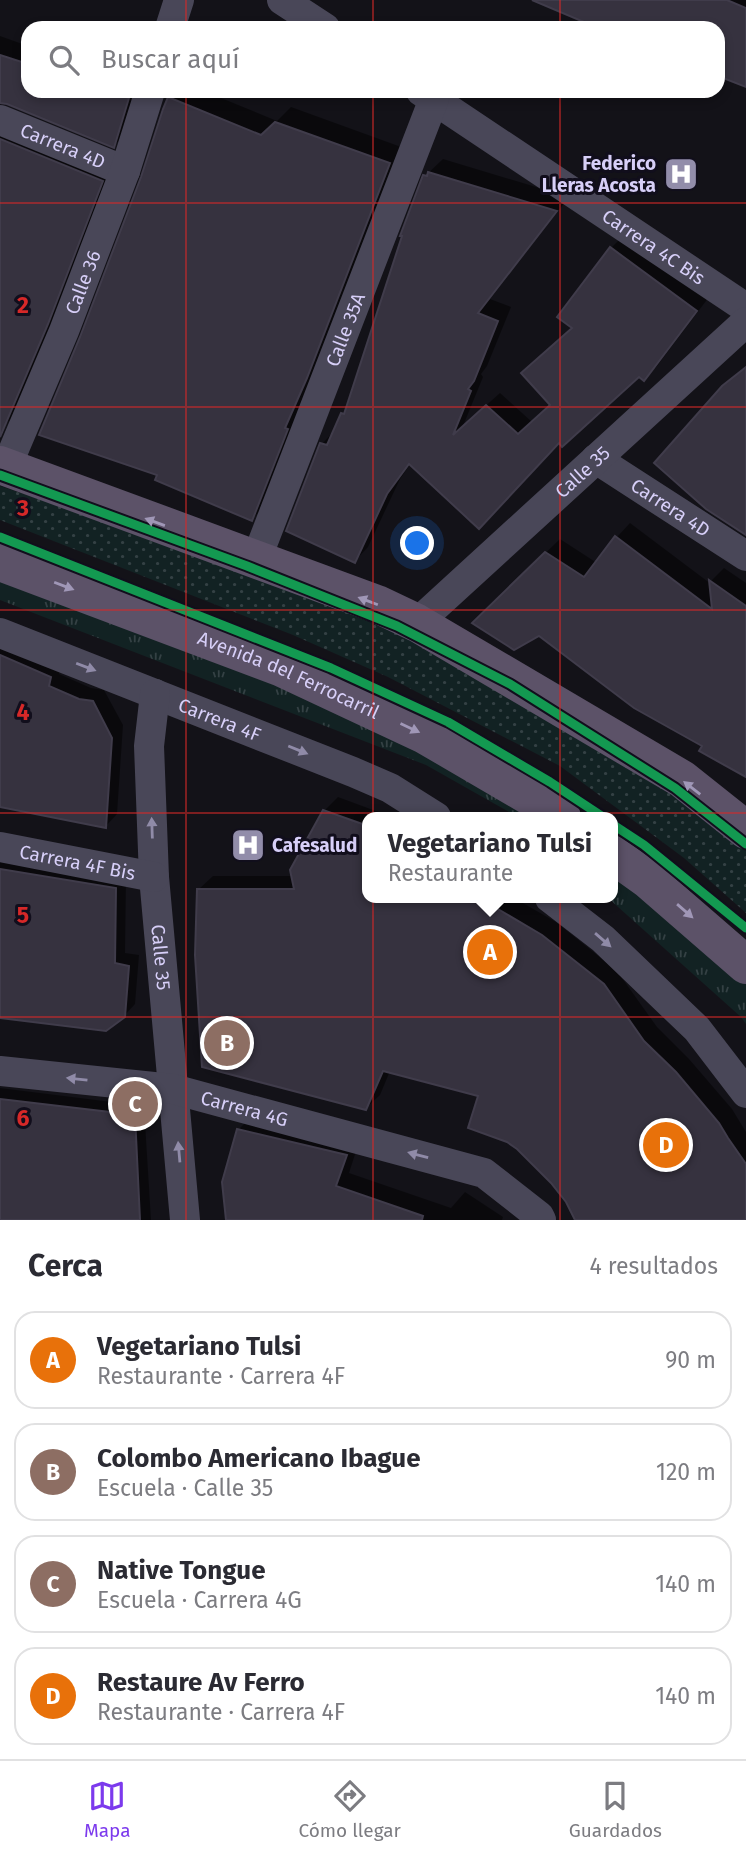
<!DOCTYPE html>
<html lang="es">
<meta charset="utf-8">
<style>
body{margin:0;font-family:"Fira Sans",sans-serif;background:#f7f7f7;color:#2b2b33}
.you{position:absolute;left:418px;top:544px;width:24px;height:24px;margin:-18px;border:5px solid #fff;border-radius:50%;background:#1a73e8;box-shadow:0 0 0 10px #1a73e833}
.badge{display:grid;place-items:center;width:46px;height:46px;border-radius:50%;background:#7c3aed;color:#fff;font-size:23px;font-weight:700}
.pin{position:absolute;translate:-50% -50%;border:4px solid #fff;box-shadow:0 2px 7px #0006}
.popup{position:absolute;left:362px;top:812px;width:256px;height:91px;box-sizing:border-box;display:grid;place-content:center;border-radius:14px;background:#fff;filter:drop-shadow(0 2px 5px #0005);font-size:23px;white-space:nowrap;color:#7c7c81}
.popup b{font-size:26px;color:#2b2b33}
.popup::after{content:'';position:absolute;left:50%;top:100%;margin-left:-14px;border:14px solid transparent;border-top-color:#fff}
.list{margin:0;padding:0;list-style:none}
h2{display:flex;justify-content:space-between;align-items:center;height:91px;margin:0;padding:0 28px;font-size:30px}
h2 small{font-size:23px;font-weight:400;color:#7c7c81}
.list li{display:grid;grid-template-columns:46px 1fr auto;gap:21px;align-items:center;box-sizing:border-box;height:98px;margin:0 14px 14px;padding:0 14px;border:2px solid #e1e1e2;border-radius:21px}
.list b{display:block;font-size:26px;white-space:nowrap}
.list p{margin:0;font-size:23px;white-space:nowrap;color:#7c7c81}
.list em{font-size:23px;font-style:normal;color:#7c7c81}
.icon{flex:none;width:38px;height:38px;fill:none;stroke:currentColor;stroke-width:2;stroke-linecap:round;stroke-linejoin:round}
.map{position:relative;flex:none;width:746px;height:1220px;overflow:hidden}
.search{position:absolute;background:#fff;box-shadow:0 4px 10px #0003;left:21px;right:21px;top:21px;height:77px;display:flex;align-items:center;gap:18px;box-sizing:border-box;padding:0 24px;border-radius:21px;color:#7c7c81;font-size:26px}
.sheet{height:539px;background:#fff}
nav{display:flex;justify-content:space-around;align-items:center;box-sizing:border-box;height:98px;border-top:2px solid #e1e1e2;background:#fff;font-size:19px;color:#7c7c81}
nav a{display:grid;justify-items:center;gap:4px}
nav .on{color:#7c3aed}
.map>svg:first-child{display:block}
</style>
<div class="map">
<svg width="746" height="1220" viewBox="0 0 746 1220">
<defs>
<pattern id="grass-dots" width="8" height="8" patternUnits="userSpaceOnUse" patternTransform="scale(1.75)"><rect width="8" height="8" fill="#122223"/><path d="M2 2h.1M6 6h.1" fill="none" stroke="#344144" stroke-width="1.8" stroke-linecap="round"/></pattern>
<pattern id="park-tufts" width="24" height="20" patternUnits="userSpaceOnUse" patternTransform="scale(1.75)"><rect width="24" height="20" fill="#122223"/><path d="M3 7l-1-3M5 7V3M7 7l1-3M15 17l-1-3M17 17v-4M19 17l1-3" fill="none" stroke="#344144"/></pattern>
</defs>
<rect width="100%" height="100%" fill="#131218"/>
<path fill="url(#grass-dots)" d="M0 486 200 553 411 639 610 748 746 849V913L684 858 560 766 388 677 293 635 0 520Z"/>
<g fill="url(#park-tufts)">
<path d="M0 578 259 678 432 754 543 817H518L426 765 0 600Z"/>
<path d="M613 867 746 980V1024L741 1017 608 898H612Z"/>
</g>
<g fill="#0007">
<path d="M534 0H746V85L718 74V28H604Z"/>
<path d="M0 36 28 46V91H140L127 132 114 146 0 101Z"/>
<path d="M177 91H204L277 121 291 107 404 148 267 504 252 519 159 474 82 338 170 98Z"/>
<path d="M0 117 115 167 17 413 3 427 0 426Z"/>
<path d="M443 159 569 197 490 299 511 307 487 366 481 374 483 377 463 426 500 393 532 422 552 404 574 327 611 248 624 235 709 297 657 366 644 379 639 375 559 441 411 463 400 479 368 547 355 561 322 444 336 429 343 414 348 409 425 176Z"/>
<path d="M630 523 711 584V581L724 568 746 583V769L704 745 539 634 474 622 560 539 597 563 617 537Z"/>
<path d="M0 643 62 666 59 674 91 688 104 690 123 725 117 814 106 826 0 805Z"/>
<path d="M338 797 392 817H368V898H514L556 922 617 971 657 1027 689 1059 732 1109 746 1132V1220H597L480 1095 390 1071 380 1095 366 1108 199 889 213 876H293L324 811Z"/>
<path d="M0 856 126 878 125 953 139 955 135 1004 124 1016H0Z"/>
<path d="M0 1088 144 1106 151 1220H0Z"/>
<path d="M252 1116 359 1142 349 1173 451 1208 465 1192 503 1217 502 1220H227L238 1130Z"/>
</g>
<g fill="#36323f" stroke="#403c4b" stroke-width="2">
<path d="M532 0H727L746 8V87L718 76V28H598Z"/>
<path d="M0 55 28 64V91H108L129 98 114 148 7 104 0 103Z"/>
<path d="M168 97 261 135 275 122 390 163 307 378 285 428 288 429 252 521 155 480 157 475 39 435 80 337 141 177 163 109Z"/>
<path d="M0 139 103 181 48 324 0 437Z"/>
<path d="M428 172 557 211 478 313 498 321 474 381 468 389 471 391 453 435 486 405 518 434 550 405 521 373 572 328 557 317 610 247 697 311 644 381 639 377 562 447 559 443 479 529 409 464 387 494 355 563 286 531 320 443 327 445 341 413 344 414 402 236H400L423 175 427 176Z"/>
<path d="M746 367V535L706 509 654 463 722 386Z"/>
<path d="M615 536 712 609 709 580 746 606V777L699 751 702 746 634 708 539 636 514 650 472 623 545 552 584 577Z"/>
<path d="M0 655 51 677 49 686 79 699 93 701 112 738 106 828 0 807Z"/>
<path d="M323 810 368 826V898H479L542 935 604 984 644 1041 676 1072 719 1123 728 1138 746 1164V1220H575L566 1202 551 1183 517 1149 507 1142 468 1128 478 1096 383 1071 366 1110 202 1067 195 955 197 889H294L290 870Z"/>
<path d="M0 869 116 888 115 963 129 966 125 1017 106 1031 0 1018Z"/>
<path d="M0 1099 135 1115 140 1220H0Z"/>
<path d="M237 1129 347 1155 336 1186 423 1216 422 1220H226L222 1182Z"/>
</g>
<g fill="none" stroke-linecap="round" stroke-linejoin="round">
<g stroke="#494758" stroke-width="30">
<path d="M282 0 325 28"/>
<path d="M170 28 179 0"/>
<path id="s1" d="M421 91 746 308"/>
<path id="s2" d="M0 120 125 171"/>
<path id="s3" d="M596 459 746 556"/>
<path id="s4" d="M6 468 64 331 125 171 150 91"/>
<path id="s5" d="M256 560 434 99"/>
<path id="s6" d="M417 623 746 322"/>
<path id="s7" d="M0 633 353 772 390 788 436 817"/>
<path id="s8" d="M155 694 149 746 154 877 185 1220"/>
<path id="s9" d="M0 847 154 877"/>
<path d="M550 898 603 939 697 1029 746 1093"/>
<path id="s10" d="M0 1071 173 1089 484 1173 539 1216 541 1220"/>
</g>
<g stroke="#5c5268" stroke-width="38">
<path d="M0 465 377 604 417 623 682 779 746 830"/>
<path id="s11" d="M0 562 282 668 425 735 548 807 562 817"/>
<path d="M612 854 647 879 746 965"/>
</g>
<g stroke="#110e1c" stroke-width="13">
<g id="cycleway">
<path d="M0 475 247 566 397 626 510 684 675 788 746 844"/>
<path d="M0 537 331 668 448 722 550 782 603 817"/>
<path d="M612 824 644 845 746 928"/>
</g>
</g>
<use href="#cycleway" stroke="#139951" stroke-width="9"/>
</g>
<defs><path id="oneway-solid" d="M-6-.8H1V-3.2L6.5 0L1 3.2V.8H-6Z" transform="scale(1.75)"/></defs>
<g fill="#a097b7">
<use href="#oneway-solid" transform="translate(155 522) rotate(-160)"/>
<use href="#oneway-solid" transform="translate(64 586) rotate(21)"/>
<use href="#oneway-solid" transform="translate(368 601) rotate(-159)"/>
<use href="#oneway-solid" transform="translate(410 728) rotate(25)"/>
<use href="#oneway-solid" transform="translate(692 788) rotate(-142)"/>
<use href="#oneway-solid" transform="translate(685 911) rotate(41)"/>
</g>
<g fill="#908ba8">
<use href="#oneway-solid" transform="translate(86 667) rotate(21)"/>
<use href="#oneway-solid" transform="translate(298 750) rotate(22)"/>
<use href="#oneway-solid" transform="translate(152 828) rotate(-92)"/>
<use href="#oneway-solid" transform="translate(603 940) rotate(41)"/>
<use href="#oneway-solid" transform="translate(77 1079) rotate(-174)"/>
<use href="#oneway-solid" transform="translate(179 1152) rotate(-95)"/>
<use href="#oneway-solid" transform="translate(418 1155) rotate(-165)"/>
</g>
<path fill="none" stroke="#d62828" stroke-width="2" stroke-opacity="0.55" d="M186 0V28M373 0V28M560 0V28M186 91V1220M373 91V1220M560 91V1220M0 203H746M0 407H746M0 610H746M0 813H746M0 1017H746"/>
<defs>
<g id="hospital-square" transform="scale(1.75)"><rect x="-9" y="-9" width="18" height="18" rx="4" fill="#928daa" stroke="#110e1c"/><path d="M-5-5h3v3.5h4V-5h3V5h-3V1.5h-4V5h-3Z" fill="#fff"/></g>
</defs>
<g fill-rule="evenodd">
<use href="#hospital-square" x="681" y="174"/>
<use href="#hospital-square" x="248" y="845"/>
</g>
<g text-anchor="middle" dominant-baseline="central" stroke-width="6" stroke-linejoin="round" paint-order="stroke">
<g font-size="19" fill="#d7cff8" stroke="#110e1c">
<text stroke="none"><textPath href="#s2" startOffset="68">Carrera 4D</textPath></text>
<text stroke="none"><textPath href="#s1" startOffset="280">Carrera 4C Bis</textPath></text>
<text stroke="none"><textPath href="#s4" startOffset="201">Calle 36</textPath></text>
<text stroke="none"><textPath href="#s5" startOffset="247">Calle 35A</textPath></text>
<text stroke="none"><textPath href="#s6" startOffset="224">Calle 35</textPath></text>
<text stroke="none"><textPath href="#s3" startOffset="89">Carrera 4D</textPath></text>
<text stroke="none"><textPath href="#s11" startOffset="310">Avenida del Ferrocarril</textPath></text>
<text stroke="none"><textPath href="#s7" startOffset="236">Carrera 4F</textPath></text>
<text stroke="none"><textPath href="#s9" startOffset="79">Carrera 4F Bis</textPath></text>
<text stroke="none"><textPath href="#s8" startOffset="264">Calle 35</textPath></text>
<text stroke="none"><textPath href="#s10" startOffset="248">Carrera 4G</textPath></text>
</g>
<g font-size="19" font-weight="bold" fill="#d7cff8" stroke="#110e1c" text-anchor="end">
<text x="656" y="163">Federico<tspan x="656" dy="22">Lleras Acosta</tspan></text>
<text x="272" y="845" text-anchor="start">Cafesalud</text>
</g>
</g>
<g font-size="23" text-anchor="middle" font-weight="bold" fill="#d62828" stroke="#110e1c" stroke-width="6" stroke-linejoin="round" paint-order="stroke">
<text x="23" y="313">2</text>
<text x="23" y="516">3</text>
<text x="23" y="720">4</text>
<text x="23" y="923">5</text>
<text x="23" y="1126">6</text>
</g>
</svg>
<div class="you"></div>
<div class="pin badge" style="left:490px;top:952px;background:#e8710a">A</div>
<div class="popup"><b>Vegetariano Tulsi</b>Restaurante</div>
<div class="pin badge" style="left:227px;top:1043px;background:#8d6e63">B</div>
<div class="pin badge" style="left:135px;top:1104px;background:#8d6e63">C</div>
<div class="pin badge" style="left:666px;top:1145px;background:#e8710a">D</div>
<div class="search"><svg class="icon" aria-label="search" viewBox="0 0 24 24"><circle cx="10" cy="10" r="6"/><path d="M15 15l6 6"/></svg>Buscar aquí</div>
</div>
<section class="sheet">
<h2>Cerca<small>4 resultados</small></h2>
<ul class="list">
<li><span class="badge" style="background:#e8710a">A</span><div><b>Vegetariano Tulsi</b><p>Restaurante · Carrera 4F</p></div><em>90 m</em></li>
<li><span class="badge" style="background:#8d6e63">B</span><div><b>Colombo Americano Ibague</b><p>Escuela · Calle 35</p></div><em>120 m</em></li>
<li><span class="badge" style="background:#8d6e63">C</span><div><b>Native Tongue</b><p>Escuela · Carrera 4G</p></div><em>140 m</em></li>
<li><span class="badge" style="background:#e8710a">D</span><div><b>Restaure Av Ferro</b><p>Restaurante · Carrera 4F</p></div><em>140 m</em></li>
</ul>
</section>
<nav>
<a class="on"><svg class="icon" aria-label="map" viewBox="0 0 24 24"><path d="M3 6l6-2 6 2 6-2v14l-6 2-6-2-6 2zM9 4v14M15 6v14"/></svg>Mapa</a>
<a><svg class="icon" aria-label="directions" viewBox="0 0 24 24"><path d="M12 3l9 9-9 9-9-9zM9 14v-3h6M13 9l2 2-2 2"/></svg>Cómo llegar</a>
<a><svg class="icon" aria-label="saved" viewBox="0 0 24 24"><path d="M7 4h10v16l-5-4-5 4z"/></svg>Guardados</a>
</nav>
